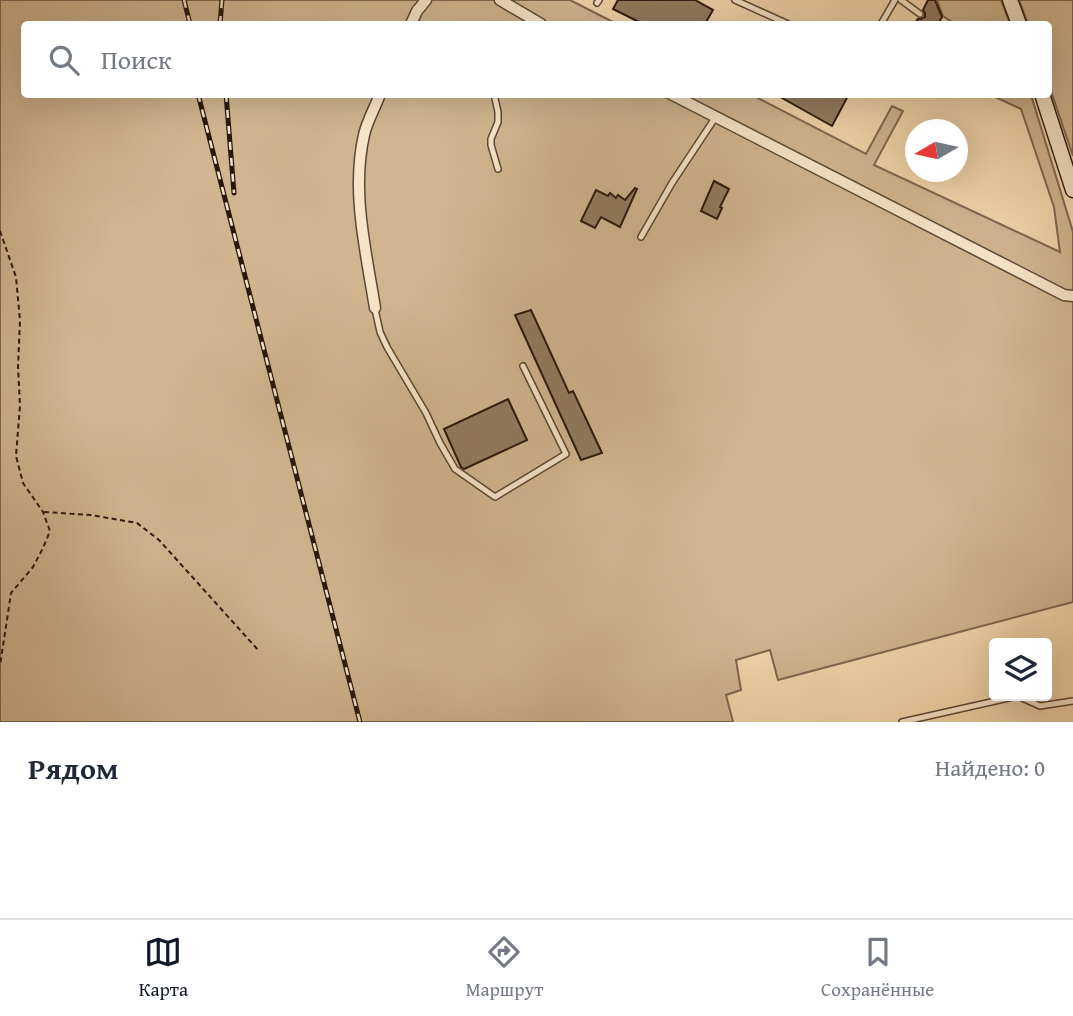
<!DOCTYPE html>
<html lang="ru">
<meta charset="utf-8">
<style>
body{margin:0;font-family:"Gentium Book Plus",serif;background:#f6f6f7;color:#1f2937}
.controls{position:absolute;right:21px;bottom:21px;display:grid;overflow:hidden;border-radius:7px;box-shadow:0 7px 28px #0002}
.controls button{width:63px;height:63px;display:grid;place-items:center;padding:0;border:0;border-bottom:2px solid #e0e1e3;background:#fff;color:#1f2937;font:35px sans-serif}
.compass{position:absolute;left:905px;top:119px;width:63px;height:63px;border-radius:50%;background:#fff;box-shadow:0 7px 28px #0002;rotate:261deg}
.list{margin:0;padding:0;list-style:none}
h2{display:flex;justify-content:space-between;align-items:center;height:91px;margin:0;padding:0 28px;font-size:30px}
h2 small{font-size:23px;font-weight:400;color:#747a83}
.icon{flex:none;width:38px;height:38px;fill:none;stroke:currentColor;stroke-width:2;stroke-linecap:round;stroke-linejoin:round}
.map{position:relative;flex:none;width:1073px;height:722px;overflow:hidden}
.search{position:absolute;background:#fff;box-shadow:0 7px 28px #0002;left:21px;right:21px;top:21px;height:77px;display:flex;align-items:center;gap:18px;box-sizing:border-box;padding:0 24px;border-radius:7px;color:#747a83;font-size:26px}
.sheet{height:196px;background:#fff}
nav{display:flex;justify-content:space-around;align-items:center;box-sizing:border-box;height:98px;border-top:2px solid #e0e1e3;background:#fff;font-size:19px;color:#747a83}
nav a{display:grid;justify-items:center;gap:4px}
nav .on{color:#111827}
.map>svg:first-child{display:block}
</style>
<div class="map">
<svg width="1073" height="722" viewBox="0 0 1073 722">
<rect width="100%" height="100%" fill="#f2d5ab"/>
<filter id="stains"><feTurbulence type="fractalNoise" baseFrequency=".00286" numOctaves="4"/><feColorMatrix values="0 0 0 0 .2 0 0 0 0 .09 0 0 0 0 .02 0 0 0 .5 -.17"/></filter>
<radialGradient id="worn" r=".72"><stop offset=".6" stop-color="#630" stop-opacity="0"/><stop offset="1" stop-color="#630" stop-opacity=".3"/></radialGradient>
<g fill="#d0b590" stroke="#7d6650" stroke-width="2">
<path d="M0 0H570L617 24H24V94L752 95 866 154 892 106 903 111 874 165 1060 252 1054 207 1021 109 991 95H1031L1073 232V602L778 680 770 650 736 660 741 690 726 695 733 722H0Z"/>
<path d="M937 0H1001L1009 21 1008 24H955L943 16Z"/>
<path d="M1019 0H1073V156L1049 85 1048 24H1028Z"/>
</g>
<g fill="#927a60" stroke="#2a180f" stroke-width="2">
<path d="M618 0H695L713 10 705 24H643L613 9Z"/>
<path d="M928 0H935L942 17 938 24H914L918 19H921L925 17V13L923 10Z"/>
<path d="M775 94H849L832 126Z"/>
<path d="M714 181 729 189 720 207 722 208 717 219 701 211Z"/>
<path d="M635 188 637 189 620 227 601 217 595 228 581 221 596 190 608 196 610 193 616 198 618 195 625 200Z"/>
<path d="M531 310 569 393 573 391 602 453 581 460 515 315Z"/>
<path d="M508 399 527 440 464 469 461 467 444 429Z"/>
</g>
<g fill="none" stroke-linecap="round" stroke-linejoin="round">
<g stroke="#5c4736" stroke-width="8">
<g id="lane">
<path d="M735 0 788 24"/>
<path d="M901 0 920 14"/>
<path d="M597 3 599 0"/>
<path d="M881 24 895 0"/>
<path d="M494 94 498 112V122L491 139V145L498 169"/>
<path d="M641 237 672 183 715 118"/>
<path d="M375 309 380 332 387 347 426 413 440 443 455 469 495 497 566 454 523 366"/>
<path d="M902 722 1018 696 1040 706 1073 701"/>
</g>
</g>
<g stroke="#5c4736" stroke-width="13">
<g id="street">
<path d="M500 0 541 24"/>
<path d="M411 24 417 11 426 0"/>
<path d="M671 94 1064 295 1073 296"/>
<path d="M375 308C366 251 351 192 364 135 367 121 375 108 380 94"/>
</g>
</g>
<g stroke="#2a180f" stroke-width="17">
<g id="secondary">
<path d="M1010 0 1019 24"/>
<path d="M1042 94 1073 190"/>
</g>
</g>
<g stroke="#2a180f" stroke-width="2" stroke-dasharray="5 3.5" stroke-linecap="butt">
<path d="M0 231 16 277 20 321 18 367 20 406 16 456 23 483 43 512 50 531 43 548 33 567 11 593 0 666"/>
<path d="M44 512 91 515 137 523 159 540 259 651"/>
</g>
<use href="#lane" stroke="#f7e4c8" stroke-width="5"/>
<use href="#street" stroke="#f7e4c8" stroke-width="10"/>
<use href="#secondary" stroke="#f7e4c8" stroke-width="14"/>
<g stroke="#2a180f" stroke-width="5">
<g id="rail">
<path d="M184 0 190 24"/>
<path d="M220 24 222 0"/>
<path d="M198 94 360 722"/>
<path d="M226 94 234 193"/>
</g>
</g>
<use href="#rail" stroke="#f7e4c8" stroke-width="2.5" stroke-dasharray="8" stroke-linecap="butt"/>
</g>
<rect width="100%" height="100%" filter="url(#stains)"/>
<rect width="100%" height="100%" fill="url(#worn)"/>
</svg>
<div class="controls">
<button><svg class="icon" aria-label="layers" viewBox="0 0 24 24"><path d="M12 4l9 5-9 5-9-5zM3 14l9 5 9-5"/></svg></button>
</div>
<svg class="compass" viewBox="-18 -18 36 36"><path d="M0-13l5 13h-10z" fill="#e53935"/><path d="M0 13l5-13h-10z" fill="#747a83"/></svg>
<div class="search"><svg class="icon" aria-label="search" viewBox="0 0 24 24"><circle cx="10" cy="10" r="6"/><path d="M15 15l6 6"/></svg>Поиск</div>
</div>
<section class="sheet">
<h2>Рядом<small>Найдено: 0</small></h2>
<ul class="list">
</ul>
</section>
<nav>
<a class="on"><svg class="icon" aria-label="map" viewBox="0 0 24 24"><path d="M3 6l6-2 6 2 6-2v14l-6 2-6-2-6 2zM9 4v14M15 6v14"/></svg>Карта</a>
<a><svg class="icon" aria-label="directions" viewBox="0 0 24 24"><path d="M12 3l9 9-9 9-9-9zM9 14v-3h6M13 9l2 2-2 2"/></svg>Маршрут</a>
<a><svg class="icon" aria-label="saved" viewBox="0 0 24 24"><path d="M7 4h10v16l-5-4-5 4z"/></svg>Сохранённые</a>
</nav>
